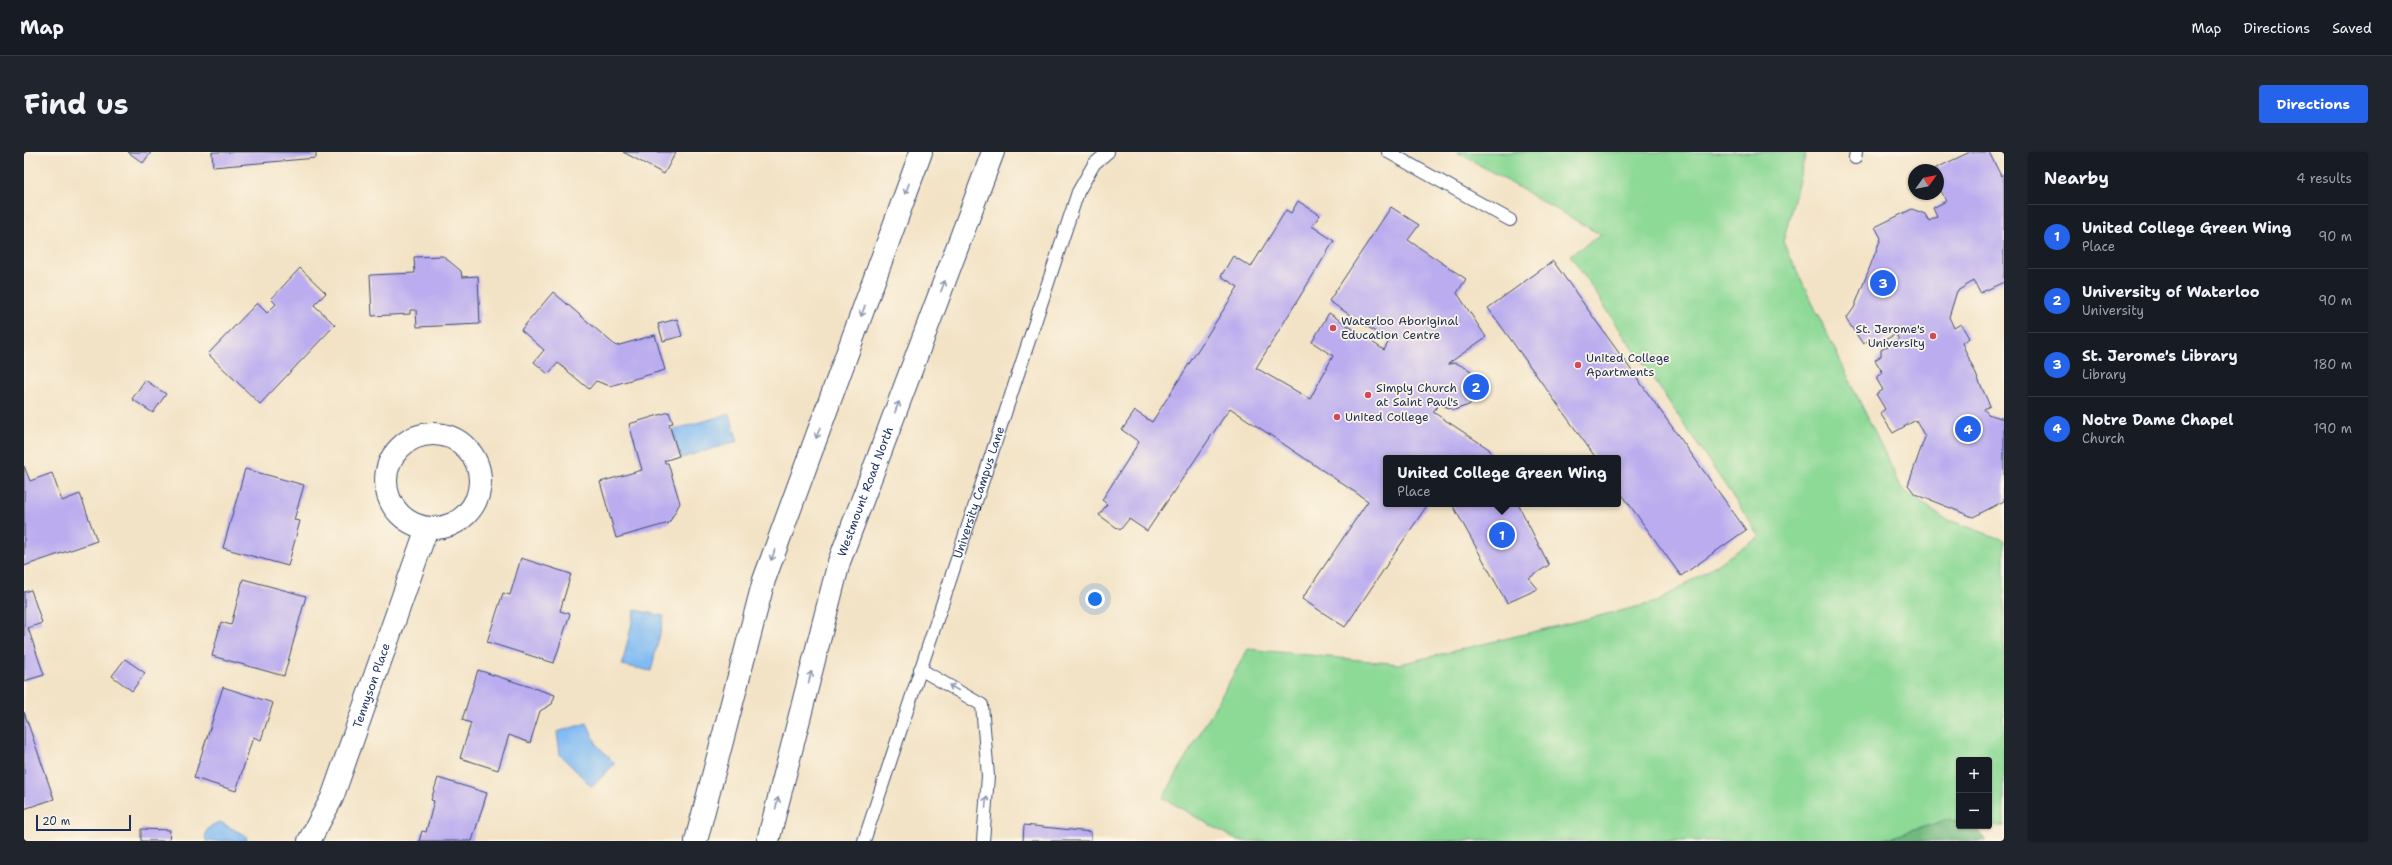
<!DOCTYPE html>
<meta charset="utf-8">
<style>
body{margin:0;font-family:"Shantell Sans",sans-serif;background:#20242c;color:#f1f3f6}
.controls{position:absolute;right:12px;bottom:12px;display:grid;overflow:hidden;border-radius:4px;box-shadow:0 1px 3px #0004}
.controls button{width:36px;height:36px;display:grid;place-items:center;padding:0;border:0;border-bottom:1px solid #363941;background:#171b24;color:#f1f3f6;font:20px sans-serif}
.compass{position:absolute;left:1884px;top:12px;width:36px;height:36px;border-radius:50%;background:#171b24;box-shadow:0 1px 3px #0004;rotate:57deg}
.scale{position:absolute;left:12px;bottom:10px;width:95px;box-sizing:border-box;padding-left:4px;border:2px solid #1b2f5e;border-top:0;font-size:11px;line-height:14px;white-space:nowrap;color:#1b2f5e;-webkit-text-stroke:3px #fcf5e5;paint-order:stroke}
.you{position:absolute;left:1071px;top:447px;width:14px;height:14px;margin:-10px;border:3px solid #fff;border-radius:50%;background:#1a73e8;box-shadow:0 0 0 6px #1a73e833}
.badge{display:grid;place-items:center;width:26px;height:26px;border-radius:50%;background:#2563eb;color:#fff;font-size:13px;font-weight:700}
.pin{position:absolute;translate:-50% -50%;border:2px solid #fff;box-shadow:0 1px 4px #0006}
.popup{position:absolute;left:1359px;top:303px;width:238px;height:52px;box-sizing:border-box;display:grid;place-content:center;border-radius:4px;background:#171b24;filter:drop-shadow(0 1px 3px #0005);font-size:13px;white-space:nowrap;color:#9ea1a6}
.popup b{font-size:15px;color:#f1f3f6}
.popup::after{content:'';position:absolute;left:50%;top:100%;margin-left:-8px;border:8px solid transparent;border-top-color:#171b24}
.list{margin:0;padding:0;list-style:none}
h2{display:flex;justify-content:space-between;align-items:center;height:52px;margin:0;padding:0 16px;font-size:17px}
h2 small{font-size:13px;font-weight:400;color:#9ea1a6}
.list li{display:grid;grid-template-columns:26px 1fr auto;gap:12px;align-items:center;box-sizing:border-box;height:64px;padding:0 16px;border-top:1px solid #363941}
.list b{display:block;font-size:15px;white-space:nowrap}
.list p{margin:0;font-size:13px;white-space:nowrap;color:#9ea1a6}
.list em{font-size:13px;font-style:normal;color:#9ea1a6}
.map{position:relative;flex:none;width:1980px;height:689px;overflow:hidden;border-radius:4px}
header{display:flex;align-items:center;gap:24px;box-sizing:border-box;height:56px;padding:0 20px;background:#171b24;border-bottom:1px solid #363941}
header strong{font-size:19px}
nav{display:flex;gap:22px;margin-inline-start:auto;font-size:14px}
.intro{display:flex;align-items:center;justify-content:space-between;box-sizing:border-box;height:96px;padding:0 24px}
h1{margin:0;font-size:28px}
.button{padding:10px 18px;border-radius:4px;background:#2563eb;color:#fff;font-size:14px;font-weight:700}
main{display:flex;gap:24px;padding:0 24px}
aside{flex:1;background:#171b24;border-radius:4px;box-shadow:0 1px 3px #0004}
.map>svg:first-child{display:block}
</style>
<header>
<strong>Map</strong>
<nav><a>Map</a><a>Directions</a><a>Saved</a></nav>
</header>
<div class="intro"><h1>Find us</h1><a class="button">Directions</a></div>
<main>
<div class="map">
<svg width="1980" height="689" viewBox="0 0 1980 689">
<rect width="100%" height="100%" fill="#fcf5e5"/>
<filter id="ink" filterUnits="userSpaceOnUse"><feTurbulence type="fractalNoise" baseFrequency=".025" numOctaves="2"/><feDisplacementMap in="SourceGraphic" scale="8" xChannelSelector="R" yChannelSelector="G"/><feConvolveMatrix kernelMatrix="1 2 1 2 8 2 1 2 1" color-interpolation-filters="sRGB"/></filter>
<filter id="wash" filterUnits="userSpaceOnUse"><feTurbulence type="fractalNoise" baseFrequency=".012" numOctaves="4" result="noise"/><feDisplacementMap in="SourceGraphic" scale="16" xChannelSelector="R" yChannelSelector="G"/><feGaussianBlur stdDeviation="0.9" result="paint"/><feColorMatrix in="noise" values="0 0 0 0 0 0 0 0 0 0 0 0 0 0 0 0 0 1.4 0 .05"/><feComposite in="paint" operator="in"/></filter>
<g filter="url(#wash)">
<rect width="100%" height="100%" fill="#f3e3c6"/>
<path fill="#8dd996" stroke="#54847a" d="M1433 0H1782L1759 90 1878 337 1919 366 1980 388V674H1949H1965V608H1935V670L1925 667 1856 689H1214L1139 646 1224 497 1376 512 1633 450 1736 385 1546 103 1577 83Z"/>
<path fill="#72b97f" stroke="#46746e" d="M1925 667 1935 670V674L1951 675 1962 689H1856Z"/>
<g fill="#81bbf3" stroke="#4e75a8">
<path d="M705 262 714 289 657 306 648 278Z"/>
<path d="M611 458 640 464 627 519 598 513Z"/>
<path d="M563 571 573 593 591 611 568 635 536 603 533 580Z"/>
<path d="M196 670 222 684 223 689H182C179 679 187 672 196 670Z"/>
</g>
<g id="blocks">
<g fill="#baacef">
<path d="M104 0H127L119 11Z"/>
<path d="M188 0H292V6L189 15Z"/>
<path d="M599 0H652L640 22Z"/>
<path d="M1946 0H1965L1977 24 1980 22V130L1956 141 1950 129 1933 139 1925 165 1930 176 1937 172 1945 186 1938 191 1966 254 1960 257 1964 262 1980 267V349L1949 365 1891 342 1884 333 1901 285 1892 268 1869 281 1856 261 1861 257 1852 242 1859 238 1852 226 1859 221 1851 208 1857 204V198L1875 188 1872 182 1851 193 1847 187 1839 192 1822 167 1830 156 1857 86 1851 75 1888 57 1901 62 1905 69 1913 65 1909 56 1922 49 1914 33V18H1908Z"/>
<path d="M1274 49 1296 63 1288 74 1310 89 1232 216 1286 247 1309 204 1288 190 1305 161 1360 198 1365 189 1305 149 1367 55 1395 73 1384 88 1442 127 1433 141 1462 185 1424 212 1432 211 1446 218 1452 232 1449 247 1445 253 1430 258 1415 252 1409 260 1465 297 1470 306H1362V352H1404L1321 475 1278 447 1344 349 1206 256 1123 379 1105 367 1096 378 1075 363 1083 352 1078 348 1115 290 1098 278 1111 259 1128 270 1214 135 1197 124 1209 104 1227 115 1262 58 1267 61Z"/>
<path d="M419 104 437 119 438 125 454 124 456 172 393 175 392 158H386V162L348 164 346 123 391 121 390 105Z"/>
<path d="M1529 109 1722 378 1657 424 1594 337V306H1572L1464 156Z"/>
<path d="M276 116 302 141 290 153 311 173 236 252 184 202 233 151 243 161 252 152 247 147Z"/>
<path d="M529 140 592 194 631 183 641 218 586 234 572 229 565 237 534 211 524 222 510 210 520 198 497 178Z"/>
<path d="M653 167 658 184 639 189 634 172Z"/>
<path d="M121 228 142 242 129 261 108 247Z"/>
<path d="M645 260 649 271 645 272 655 304 640 309 641 311H644L656 351 645 371 592 386 576 330 618 318 605 272Z"/>
<path d="M0 314 6 329 28 321 38 349 56 342 73 389 0 414Z"/>
<path d="M221 317 280 333 270 368 276 369 264 414 199 396Z"/>
<path d="M1428 352H1494L1525 413 1505 426 1514 437 1483 451Z"/>
<path d="M497 406 547 422 536 459 546 462 530 511 463 490 479 441 486 443Z"/>
<path d="M219 427 282 444 260 524 188 504 197 470 207 473Z"/>
<path d="M7 438 18 471 4 476 20 523 0 529V440Z"/>
<path d="M101 507 121 521 108 539 88 524Z"/>
<path d="M454 518 531 543 528 552 516 559 506 591 485 583 474 618 436 606 447 571 438 568Z"/>
<path d="M199 535 249 551 237 588 229 585 212 639 170 626Z"/>
<path d="M0 560 30 647 0 657Z"/>
<path d="M414 626 463 641 448 689H395L398 679 402 680 410 649 407 648Z"/>
<path d="M1000 673 1067 680V689H999Z"/>
<path d="M117 677 146 678 145 689H117Z"/>
</g>
</g>
</g>
<g filter="url(#ink)">
<use href="#blocks" fill-opacity="0" stroke="#3b4a6e" stroke-width="1"/>
<g fill="none" stroke-linecap="round" stroke-linejoin="round">
<g stroke="#3b4a6e" stroke-width="14">
<g id="lane">
<path d="M1364 0 1486 68"/>
<path d="M1831 6 1832 0"/>
<path d="M896 517 958 553 964 624 959 689"/>
<path id="s1" d="M840 689 1054 40 1070 12 1084 0"/>
</g>
</g>
<g stroke="#3b4a6e" stroke-width="24">
<g id="street">
<circle cx="409" cy="329" r="47"/>
<path id="s2" d="M285 689 308 646 403 376"/>
</g>
</g>
<g stroke="#3b4a6e" stroke-width="24">
<g id="secondary">
<path d="M672 689 740 428 897 0"/>
<path id="s3" d="M744 689 815 410 969 0"/>
</g>
</g>
<use href="#lane" stroke="#fff" stroke-width="12"/>
<use href="#street" stroke="#fff" stroke-width="22"/>
<use href="#secondary" stroke="#fff" stroke-width="22"/>
</g>
<defs><path id="oneway-shaft" d="M-6 0H5M1.5-3L5.5 0L1.5 3" fill="none" stroke-width="1.6" stroke-linecap="round" stroke-linejoin="round"/></defs>
<g stroke="#8d97ae">
<use href="#oneway-shaft" transform="translate(883 37) rotate(110)"/>
<use href="#oneway-shaft" transform="translate(919 134) rotate(-69)"/>
<use href="#oneway-shaft" transform="translate(839 159) rotate(110)"/>
<use href="#oneway-shaft" transform="translate(873 255) rotate(-69)"/>
<use href="#oneway-shaft" transform="translate(794 281) rotate(110)"/>
<use href="#oneway-shaft" transform="translate(749 403) rotate(110)"/>
<use href="#oneway-shaft" transform="translate(786 525) rotate(-76)"/>
<use href="#oneway-shaft" transform="translate(930 536) rotate(-150)"/>
<use href="#oneway-shaft" transform="translate(962 650) rotate(-85)"/>
<use href="#oneway-shaft" transform="translate(753 651) rotate(-76)"/>
</g>
</g>
<g fill="#d1495b" stroke="#fcf5e5" stroke-width="1.5">
<circle cx="1309" cy="176" r="4"/>
<circle cx="1909" cy="184" r="4"/>
<circle cx="1554" cy="213" r="4"/>
<circle cx="1344" cy="243" r="4"/>
<circle cx="1313" cy="265" r="4"/>
</g>
<g text-anchor="middle" dominant-baseline="central" stroke-width="3.5" stroke-linejoin="round" paint-order="stroke">
<g font-size="12" fill="#1b2f5e" stroke="#fcf5e5" text-anchor="start">
<text x="1317" y="169">Waterloo Aboriginal<tspan x="1317" dy="14">Education Centre</tspan></text>
<text x="1901" y="177" text-anchor="end">St. Jerome's<tspan x="1901" dy="14">University</tspan></text>
<text x="1562" y="206">United College<tspan x="1562" dy="14">Apartments</tspan></text>
<text x="1352" y="236">Simply Church<tspan x="1352" dy="14">at Saint Paul's</tspan></text>
<text x="1321" y="265">United College</text>
</g>
<g font-size="12" fill="#1b2f5e" stroke="#fcf5e5">
<text stroke="none"><textPath href="#s3" startOffset="363">Westmount Road North</textPath></text>
<text stroke="none"><textPath href="#s1" startOffset="367">University Campus Lane</textPath></text>
<text stroke="none"><textPath href="#s2" startOffset="168">Tennyson Place</textPath></text>
</g>
</g>
</svg>
<div class="controls">
<button>+</button>
<button>−</button>
</div>
<svg class="compass" viewBox="-18 -18 36 36"><path d="M0-13l5 13h-10z" fill="#e53935"/><path d="M0 13l5-13h-10z" fill="#9ea1a6"/></svg>
<div class="scale">20 m</div>
<div class="you"></div>
<div class="pin badge" style="left:1478px;top:383px">1</div>
<div class="popup"><b>United College Green Wing</b>Place</div>
<div class="pin badge" style="left:1452px;top:235px">2</div>
<div class="pin badge" style="left:1859px;top:131px">3</div>
<div class="pin badge" style="left:1944px;top:277px">4</div>
</div>
<aside>
<h2>Nearby<small>4 results</small></h2>
<ul class="list">
<li><span class="badge">1</span><div><b>United College Green Wing</b><p>Place</p></div><em>90 m</em></li>
<li><span class="badge">2</span><div><b>University of Waterloo</b><p>University</p></div><em>90 m</em></li>
<li><span class="badge">3</span><div><b>St. Jerome's Library</b><p>Library</p></div><em>180 m</em></li>
<li><span class="badge">4</span><div><b>Notre Dame Chapel</b><p>Church</p></div><em>190 m</em></li>
</ul>
</aside>
</main>
